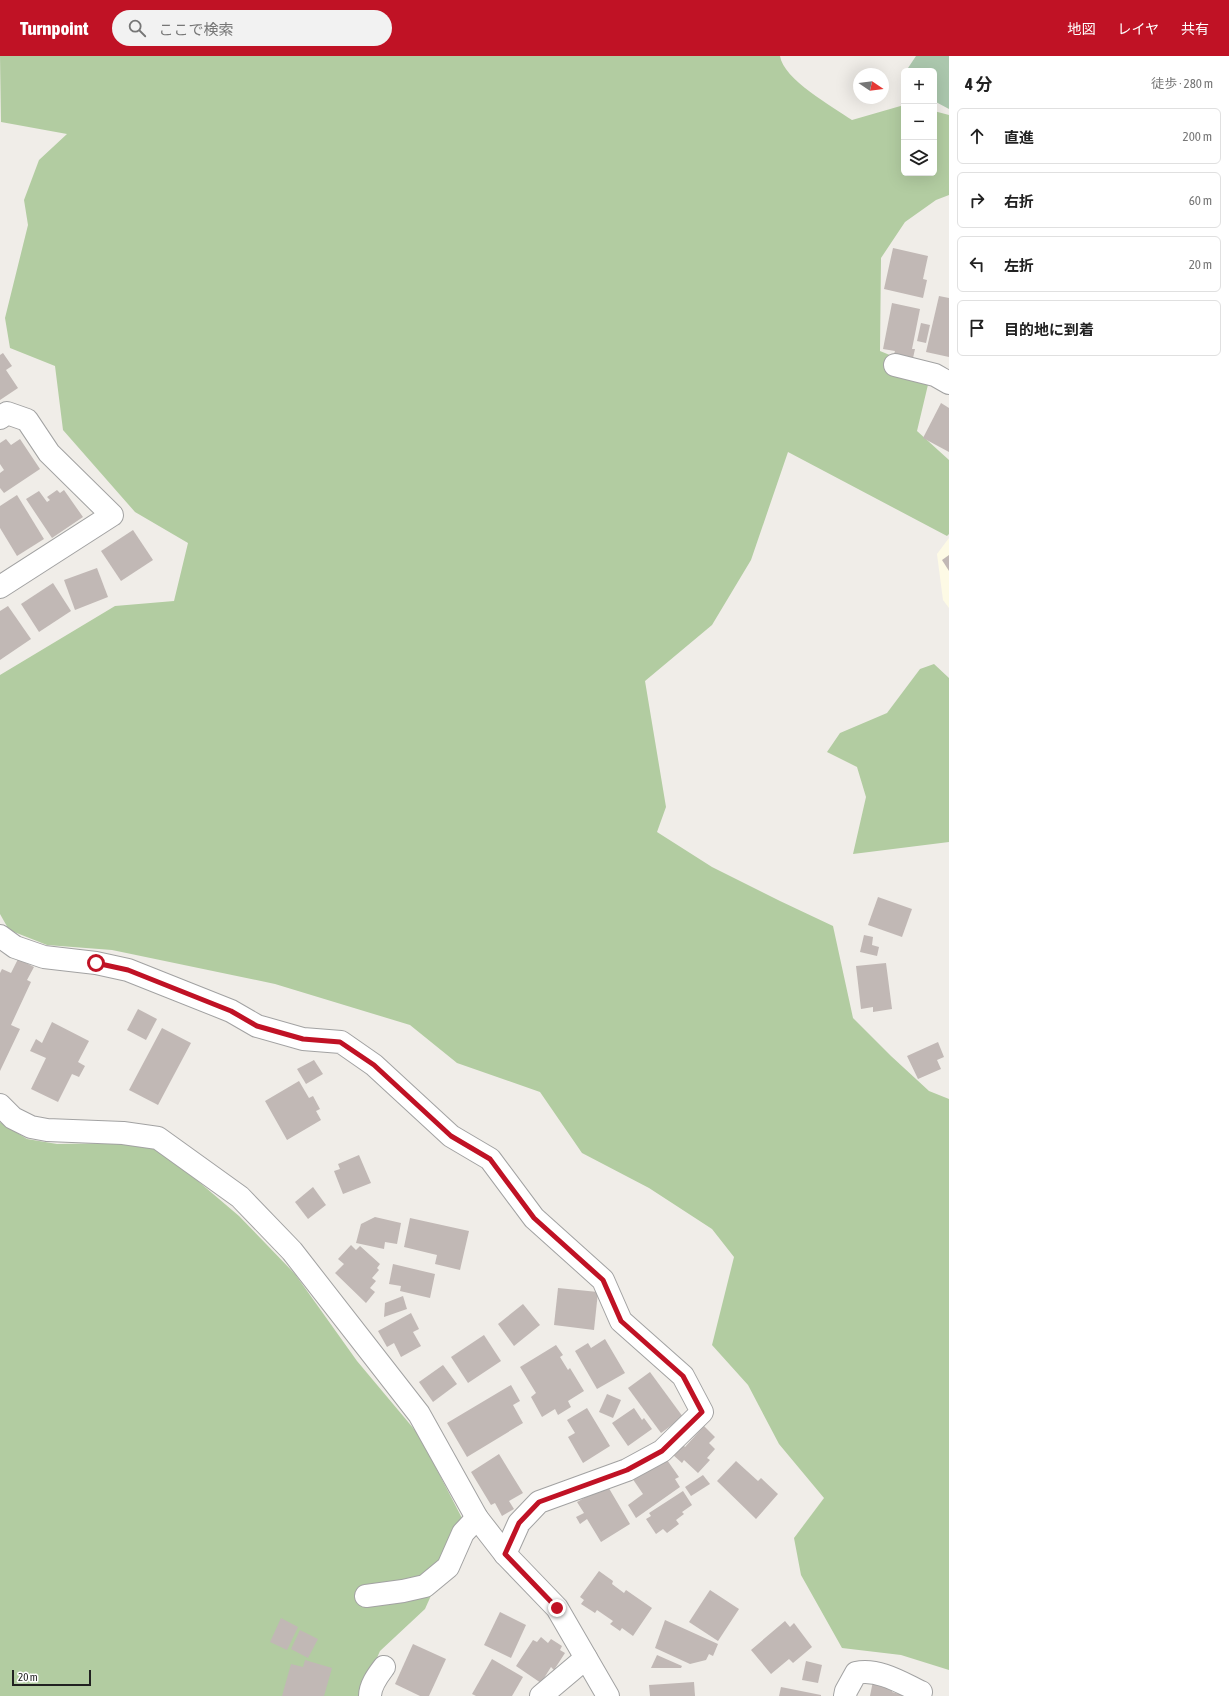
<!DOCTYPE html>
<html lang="ja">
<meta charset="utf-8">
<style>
body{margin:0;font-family:"Asap Condensed","Noto Sans JP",sans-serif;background:#f2f2f2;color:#222}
.controls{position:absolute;right:12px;top:12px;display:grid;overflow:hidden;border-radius:6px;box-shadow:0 4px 16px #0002}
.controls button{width:36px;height:36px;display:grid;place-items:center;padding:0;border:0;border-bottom:1px solid #e0e0e0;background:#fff;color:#222;font:20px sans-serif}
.compass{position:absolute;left:853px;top:12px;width:36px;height:36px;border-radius:50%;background:#fff;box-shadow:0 4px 16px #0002;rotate:103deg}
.scale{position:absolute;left:12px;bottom:10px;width:79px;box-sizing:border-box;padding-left:4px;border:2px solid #212121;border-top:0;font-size:11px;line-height:14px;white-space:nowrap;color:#212121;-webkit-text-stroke:3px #fff;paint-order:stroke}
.stop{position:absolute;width:12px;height:12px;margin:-9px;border:3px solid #c01225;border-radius:50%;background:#fff}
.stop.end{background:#c01225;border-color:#fff;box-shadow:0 1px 4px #0008}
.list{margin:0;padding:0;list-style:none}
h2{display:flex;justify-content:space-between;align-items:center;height:52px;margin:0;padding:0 16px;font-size:17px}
h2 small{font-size:13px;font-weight:400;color:#767676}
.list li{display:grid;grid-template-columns:26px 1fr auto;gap:12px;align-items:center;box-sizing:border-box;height:56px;margin:0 8px 8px;padding:0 8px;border:1px solid #e0e0e0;border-radius:6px}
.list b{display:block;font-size:15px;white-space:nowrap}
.list em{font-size:13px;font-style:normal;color:#767676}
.icon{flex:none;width:22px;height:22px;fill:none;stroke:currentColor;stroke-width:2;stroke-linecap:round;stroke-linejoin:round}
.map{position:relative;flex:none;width:949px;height:1640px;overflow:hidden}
header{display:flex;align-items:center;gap:24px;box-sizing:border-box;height:56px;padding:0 20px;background:#c01225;color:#fff}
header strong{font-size:19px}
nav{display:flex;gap:22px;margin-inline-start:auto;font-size:14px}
.search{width:280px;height:36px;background:#f2f2f2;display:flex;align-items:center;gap:10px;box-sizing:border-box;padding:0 14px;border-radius:22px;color:#767676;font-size:15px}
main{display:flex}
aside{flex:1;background:#fff}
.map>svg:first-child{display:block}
</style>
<header>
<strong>Turnpoint</strong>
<div class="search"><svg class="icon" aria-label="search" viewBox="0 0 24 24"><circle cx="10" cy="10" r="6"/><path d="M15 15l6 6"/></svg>ここで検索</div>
<nav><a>地図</a><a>レイヤ</a><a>共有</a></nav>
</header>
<main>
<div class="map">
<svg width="949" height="1640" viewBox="0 0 949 1640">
<rect width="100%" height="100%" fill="#f0ede8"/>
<path fill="#fdfae5" d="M949 482V552L943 544 937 498Z"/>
<g fill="#b2cca1">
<path d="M0 0H780C783 23 833 51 852 64L904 49V117H934V55L949 59V139L936 144 905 166 881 202 880 295 931 316 917 375 949 404V478L947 480 788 396 751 504 712 569 645 625 666 751 657 776 712 811 780 845 833 870 853 962 891 1000 929 1035 949 1043V1614L901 1599 842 1592 801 1519 794 1482 824 1442 779 1388 748 1329 712 1289 734 1201 712 1173 649 1132 582 1097 540 1036 457 1007 410 969 275 928 112 894 47 889 9 874 0 858V619L115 550 174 545 188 487 135 456 63 374 55 310 10 292 5 262 28 169 24 144 39 104 67 78 1 66Z"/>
<path d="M934 608 949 622V786L853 798 866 741 857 711 827 696 840 677 887 657 920 613Z"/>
<path d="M0 1066 27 1083 57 1088 123 1087 153 1091 172 1103 239 1160 295 1218 357 1305 419 1379 464 1466 425 1553 380 1595 360 1640H0Z"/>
</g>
<path fill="#abc7ad" d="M916 0H949V53L934 45V15H906Z"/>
<g fill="#c1b8b5">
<path d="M893 192 928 200 923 223 927 224 923 242 884 233Z"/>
<path d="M939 240 949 242V301L926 296Z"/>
<path d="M892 247 920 253 912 293H915L913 302 894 298 895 295 883 293Z"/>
<path d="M921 267 930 269 926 287 917 285Z"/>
<path d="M3 297 12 310 6 314 18 332 0 344V299Z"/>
<path d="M941 347 949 352V396L923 382Z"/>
<path d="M6 383 11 389 20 383 40 413 4 437 0 432V417L4 414 0 408V387Z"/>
<path d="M57 434 60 437 64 434 83 461 52 482 26 443 39 435 47 446 50 444 47 441Z"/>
<path d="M17 439 44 483 17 500 0 472V450Z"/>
<path d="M133 474 153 504 121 525 101 495Z"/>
<path d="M949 499V515L942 504Z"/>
<path d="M97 512 108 541 75 554 64 524Z"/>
<path d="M53 527 71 555 39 576 21 548Z"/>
<path d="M8 550 31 583 0 604V555Z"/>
<path d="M878 841 912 853 902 881 868 869Z"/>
<path d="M864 879 873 881 872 889 879 891 877 900 860 896Z"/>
<path d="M18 903 34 911 27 924 31 926 11 969 20 973 0 1015V917L2 913 11 917Z"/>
<path d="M886 907 892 953 873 956V951L861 953 856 910Z"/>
<path d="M138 953 157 963 146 984 127 974Z"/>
<path d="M52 966 89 985 78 1006 85 1010 79 1021 72 1018 58 1046 31 1033 46 1002 30 995 36 983 42 987Z"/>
<path d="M162 972 191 987 158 1049 129 1034Z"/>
<path d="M938 986 944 1001 937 1004 941 1013 918 1023 907 1000Z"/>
<path d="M314 1004 323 1018 306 1028 297 1013Z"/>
<path d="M299 1025 309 1042 313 1040 320 1053 316 1055 321 1064 287 1084 265 1045Z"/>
<path d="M359 1099 371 1127 343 1138 334 1115 340 1113 338 1108Z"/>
<path d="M313 1131 326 1149 308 1163 295 1146Z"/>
<path d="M375 1161 401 1167 397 1188 385 1186 384 1193 356 1187 361 1168Z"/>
<path d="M410 1162 469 1175 460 1214 435 1208 437 1199 404 1191Z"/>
<path d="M351 1189 356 1194 360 1190 380 1208 377 1212 379 1214 372 1222 376 1225 370 1232 375 1236 366 1247 335 1217 344 1208 338 1203Z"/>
<path d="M393 1208 435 1218 430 1242 400 1235 401 1230 389 1228Z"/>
<path d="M558 1232 598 1236 594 1274 554 1269Z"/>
<path d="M403 1240 407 1253 384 1261 385 1247Z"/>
<path d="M523 1248 540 1269 514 1290 498 1268Z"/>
<path d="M411 1257 419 1273 413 1276 421 1290 401 1301 394 1287 387 1291 378 1275Z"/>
<path d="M484 1279 501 1305 468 1327 451 1301Z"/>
<path d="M605 1283 625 1317 597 1333 575 1295 588 1287 591 1292Z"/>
<path d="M556 1289 563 1299 560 1301 568 1314 570 1312 584 1335 568 1345 571 1351 558 1359 555 1353 542 1361 531 1341 536 1337 520 1311Z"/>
<path d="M443 1309 457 1328 433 1346 419 1326Z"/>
<path d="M650 1316 683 1361 661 1377 628 1332Z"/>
<path d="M511 1329 520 1345 513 1349 523 1367 467 1401 447 1367Z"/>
<path d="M607 1338 621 1344 613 1362 599 1356Z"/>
<path d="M587 1352 610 1390 583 1407 568 1381 575 1377 567 1364Z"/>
<path d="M634 1352 642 1364 644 1362 652 1373 628 1390 612 1367Z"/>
<path d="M704 1370 715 1381 709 1387 715 1393 707 1402 710 1404 698 1417 684 1404 682 1407 672 1398 681 1387 685 1391Z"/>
<path d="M499 1398 523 1437 509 1445 514 1453 502 1460 495 1447 491 1449 471 1416Z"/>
<path d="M667 1404 679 1421 675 1423 680 1431 636 1462 628 1449 643 1438 632 1422 656 1406 659 1410Z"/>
<path d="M736 1405 758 1425 761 1422 778 1438 756 1463 717 1425Z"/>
<path d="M703 1419 710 1428 691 1440 685 1431Z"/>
<path d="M607 1429 630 1468 601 1486 587 1463 580 1468 576 1461 584 1457 577 1446Z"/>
<path d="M683 1435 692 1449 682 1456 684 1458 676 1464 679 1468 667 1477 663 1473 656 1478 646 1463 651 1460 649 1457Z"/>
<path d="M599 1515 613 1525 612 1528 624 1537 626 1534 652 1552 633 1580 622 1572 620 1575 610 1568 613 1565 597 1554 595 1557 581 1548 584 1544 580 1541Z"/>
<path d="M710 1534 739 1553 718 1585 689 1566Z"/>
<path d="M500 1556 526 1569 511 1602 484 1589Z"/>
<path d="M281 1562 298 1571 287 1594 270 1586Z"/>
<path d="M665 1564 718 1588 713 1600 709 1598 706 1604 690 1608 655 1592Z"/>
<path d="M785 1565 790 1571 794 1567 812 1591 793 1607 789 1603 771 1618 751 1594Z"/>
<path d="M300 1574 318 1583 308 1602 291 1593Z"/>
<path d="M541 1581 548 1587 551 1583 562 1590 560 1594 565 1597 554 1614 551 1611 541 1627 516 1610 533 1584 537 1586Z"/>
<path d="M413 1588 446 1603 429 1640H420L395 1628Z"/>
<path d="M657 1599 682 1610 681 1612H651Z"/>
<path d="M492 1603 523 1621 512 1640H476L472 1638Z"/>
<path d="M305 1604 332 1612 324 1640H282L291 1608 303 1611Z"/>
<path d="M806 1605 822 1609 818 1627 802 1624Z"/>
<path d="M873 1625 893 1629 892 1636 907 1640H870Z"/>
<path d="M694 1626 695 1640H650L649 1629Z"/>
<path d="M781 1631 821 1639V1640H779Z"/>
</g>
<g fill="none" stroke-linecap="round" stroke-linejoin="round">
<g stroke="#a2a2a2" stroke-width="24">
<g id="minor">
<path d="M895 309 935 319 949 327"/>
<path d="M0 362 7 357 27 364 49 397 112 459 0 531"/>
<path d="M0 880 15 891 44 901 96 907 128 914 231 955 257 970 303 983 341 986 374 1009 451 1080 490 1103 534 1162 603 1224 621 1265 683 1320 702 1356 662 1395 627 1414 539 1446 519 1467 505 1498"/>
<path d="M0 1049 13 1062 31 1071 47 1074 123 1077 158 1082 240 1141 292 1195 419 1358 477 1462 505 1498 557 1552 608 1640"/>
<path d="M366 1540 403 1535 425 1530 448 1511 463 1477 477 1462"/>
<path d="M370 1640C370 1629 378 1619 384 1611"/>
<path d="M541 1640 586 1602"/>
<path d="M845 1640 846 1635 856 1617C878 1612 902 1627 921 1636"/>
</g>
</g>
<use href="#minor" stroke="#fff" stroke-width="22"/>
</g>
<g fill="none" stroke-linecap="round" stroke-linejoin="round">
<path stroke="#c01225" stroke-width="5" d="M96 907 128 914 231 955 257 970 303 983 340 986 374 1009 451 1080 490 1103 534 1162 603 1224 621 1265 683 1320 702 1356 662 1395 627 1414 539 1446 519 1467 505 1498 557 1552"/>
</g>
</svg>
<div class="controls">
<button>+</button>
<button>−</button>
<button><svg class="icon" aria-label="layers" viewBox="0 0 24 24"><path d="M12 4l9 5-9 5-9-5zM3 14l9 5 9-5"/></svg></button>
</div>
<svg class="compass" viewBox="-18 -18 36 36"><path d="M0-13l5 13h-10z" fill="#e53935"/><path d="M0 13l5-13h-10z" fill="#767676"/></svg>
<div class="scale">20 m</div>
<div class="stop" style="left:96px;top:907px"></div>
<div class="stop end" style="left:557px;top:1552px"></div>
</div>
<aside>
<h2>4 分<small>徒歩 · 280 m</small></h2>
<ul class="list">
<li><svg class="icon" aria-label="ahead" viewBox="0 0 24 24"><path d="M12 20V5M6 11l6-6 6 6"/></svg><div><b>直進</b></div><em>200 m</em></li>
<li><svg class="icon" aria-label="right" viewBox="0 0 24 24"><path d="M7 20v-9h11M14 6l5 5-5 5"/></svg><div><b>右折</b></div><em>60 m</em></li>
<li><svg class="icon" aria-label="left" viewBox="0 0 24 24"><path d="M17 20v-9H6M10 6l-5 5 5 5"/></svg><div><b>左折</b></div><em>20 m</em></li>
<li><svg class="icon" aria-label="arrive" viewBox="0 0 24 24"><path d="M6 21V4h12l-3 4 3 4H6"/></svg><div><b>目的地に到着</b></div></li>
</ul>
</aside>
</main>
